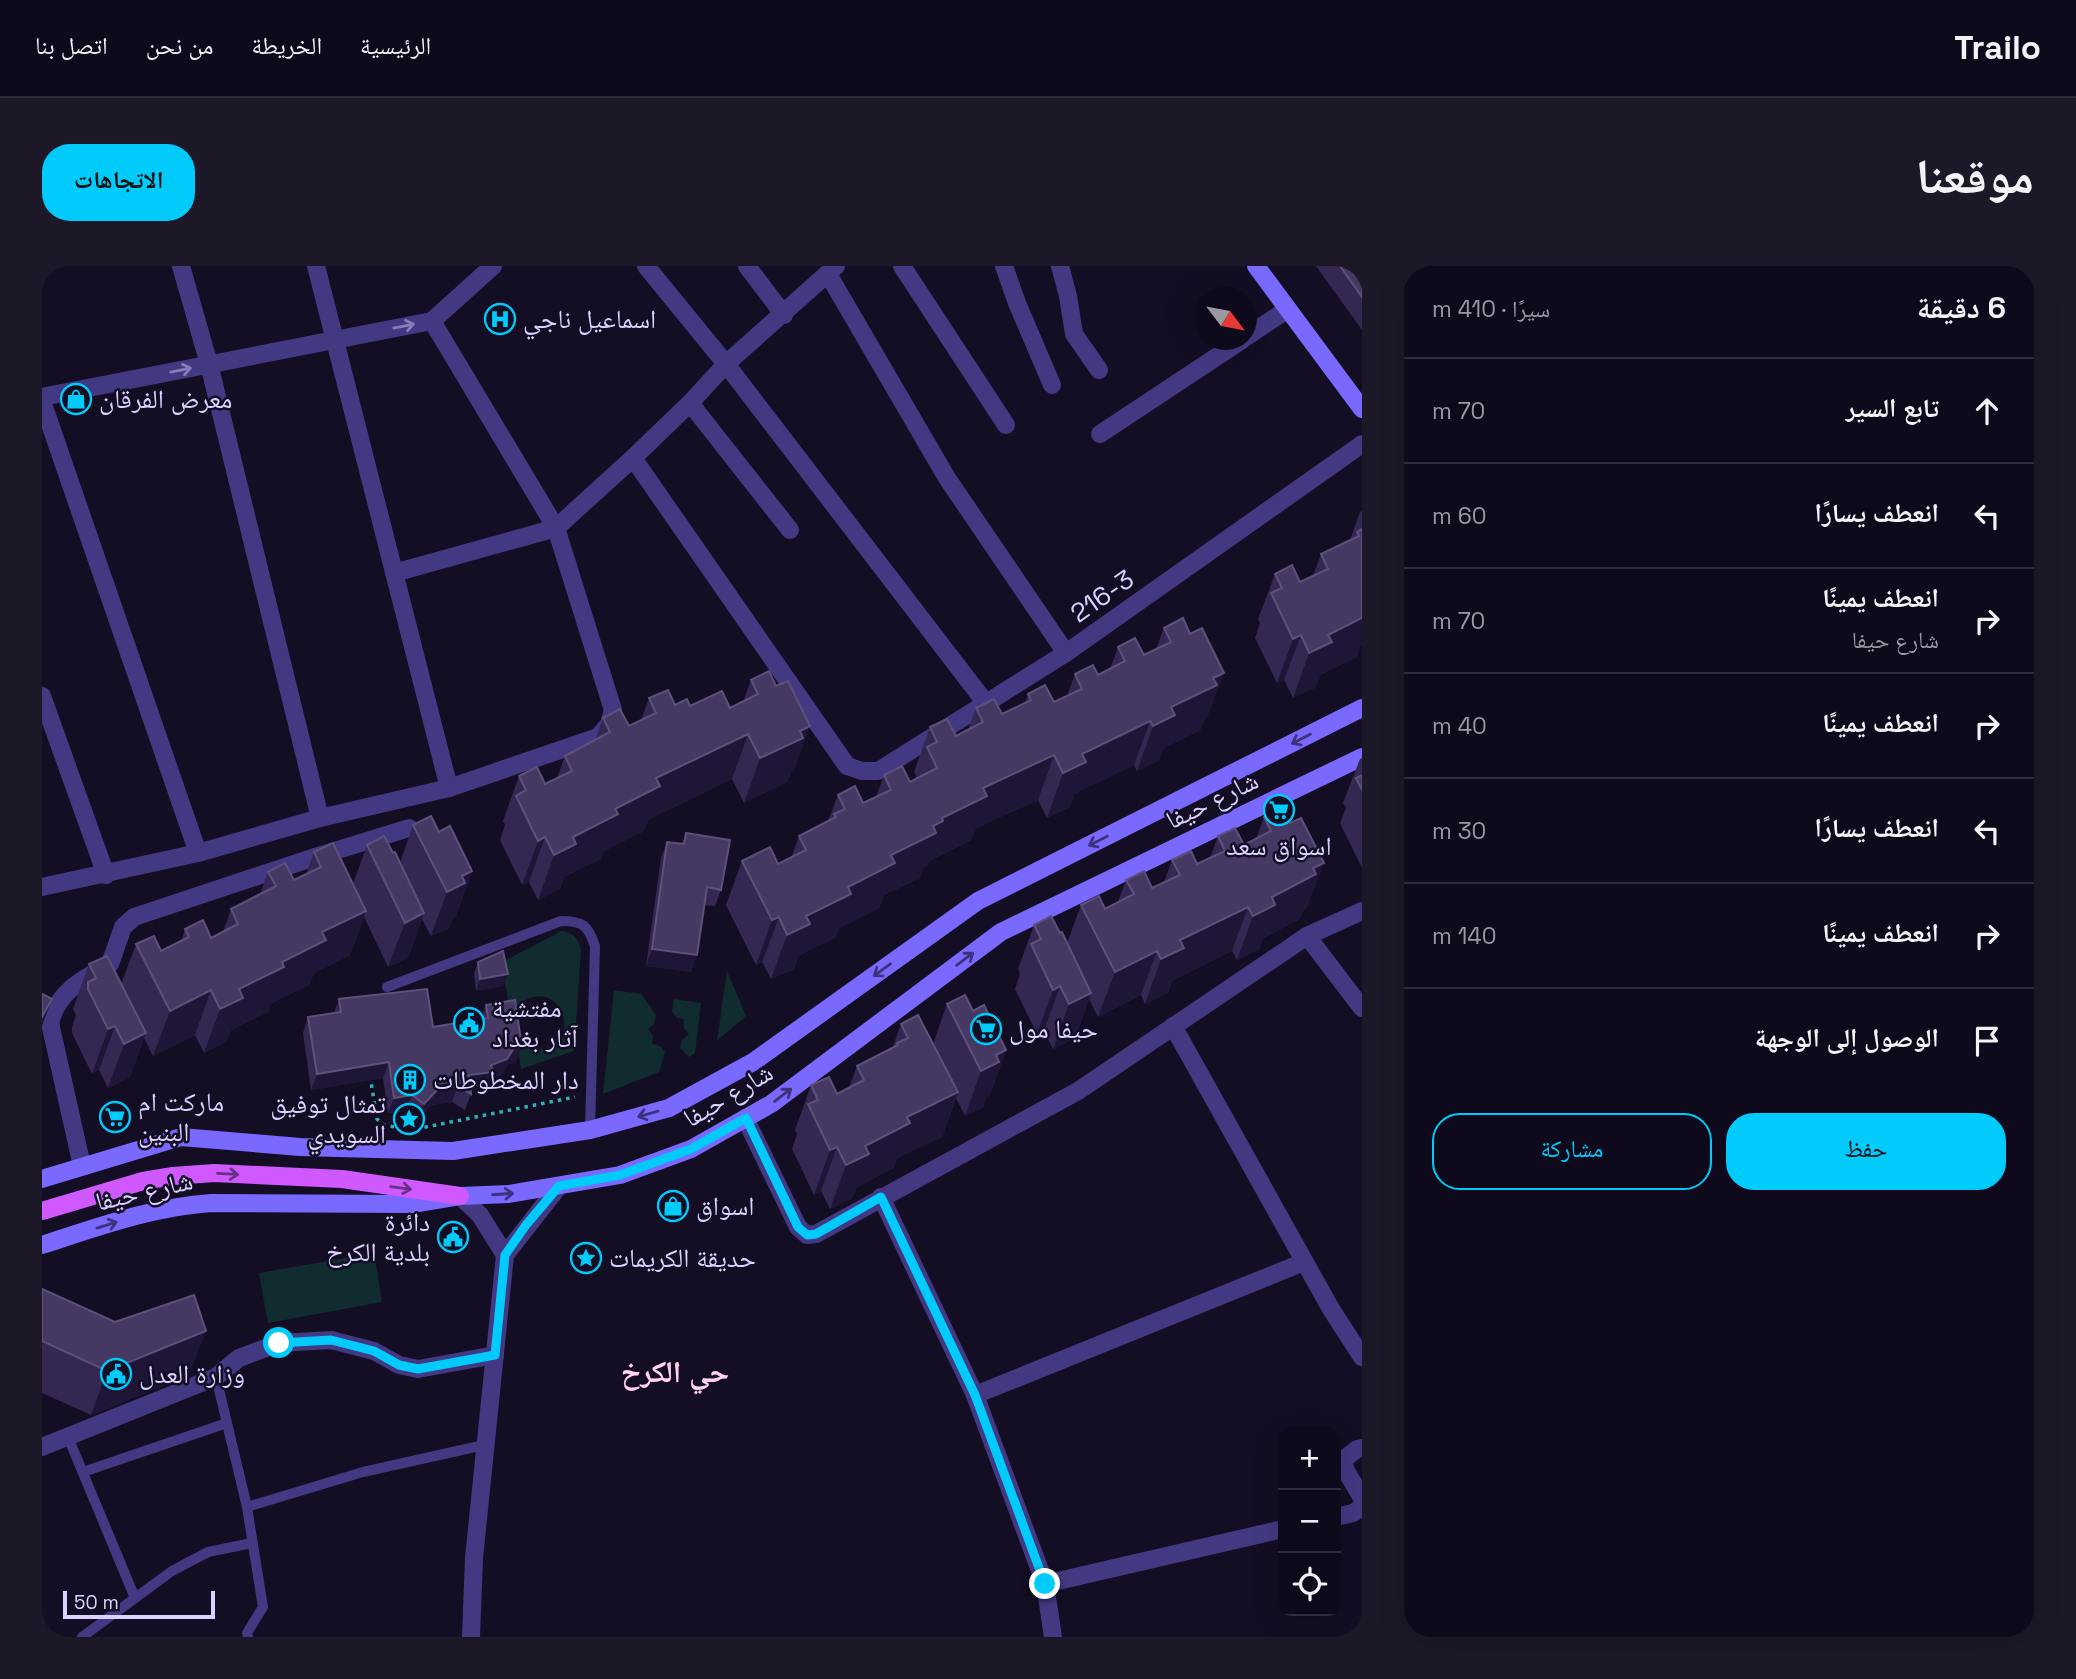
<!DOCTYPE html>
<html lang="ar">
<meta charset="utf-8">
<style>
body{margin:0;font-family:"Space Grotesk","Noto Naskh Arabic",sans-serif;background:#1d1828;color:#f1f3f6;direction:rtl}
.controls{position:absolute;right:21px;bottom:21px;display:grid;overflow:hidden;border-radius:14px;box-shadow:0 7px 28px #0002}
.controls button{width:63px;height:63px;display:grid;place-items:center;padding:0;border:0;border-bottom:2px solid #2f2b3a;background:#0f0a1b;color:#f1f3f6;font:35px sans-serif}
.compass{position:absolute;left:1152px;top:21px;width:63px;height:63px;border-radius:50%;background:#0f0a1b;box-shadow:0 7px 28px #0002;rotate:122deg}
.scale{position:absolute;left:21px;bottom:18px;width:152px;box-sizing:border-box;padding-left:7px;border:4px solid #dad1ff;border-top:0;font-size:19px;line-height:24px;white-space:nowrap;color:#dad1ff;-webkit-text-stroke:5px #140e24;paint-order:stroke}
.stop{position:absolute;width:21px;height:21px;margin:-16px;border:5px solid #01cbfa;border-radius:50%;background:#fff}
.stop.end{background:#01cbfa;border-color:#fff;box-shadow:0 2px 7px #0008}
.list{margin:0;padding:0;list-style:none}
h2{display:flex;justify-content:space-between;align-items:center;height:91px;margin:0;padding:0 28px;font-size:30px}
h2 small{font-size:23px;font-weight:400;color:#9b9aa3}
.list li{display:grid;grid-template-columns:46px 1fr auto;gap:21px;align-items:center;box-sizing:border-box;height:105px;padding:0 28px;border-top:2px solid #2f2b3a}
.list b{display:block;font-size:26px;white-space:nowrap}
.list p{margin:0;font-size:23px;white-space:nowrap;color:#9b9aa3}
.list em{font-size:23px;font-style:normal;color:#9b9aa3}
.actions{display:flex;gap:14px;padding:21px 28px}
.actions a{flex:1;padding:16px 0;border:2px solid #01cbfa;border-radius:28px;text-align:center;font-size:24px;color:#01cbfa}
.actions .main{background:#01cbfa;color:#111}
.icon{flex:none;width:38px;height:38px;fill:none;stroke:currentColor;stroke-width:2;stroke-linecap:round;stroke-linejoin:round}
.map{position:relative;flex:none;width:1320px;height:1371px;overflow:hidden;direction:ltr;border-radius:28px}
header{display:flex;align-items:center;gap:42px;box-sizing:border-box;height:98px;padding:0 35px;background:#0f0a1b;border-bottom:2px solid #2f2b3a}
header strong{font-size:33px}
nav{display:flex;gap:38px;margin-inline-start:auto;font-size:24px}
.intro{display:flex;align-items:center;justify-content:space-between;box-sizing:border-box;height:168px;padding:0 42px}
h1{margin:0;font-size:49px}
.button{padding:18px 32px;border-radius:28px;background:#01cbfa;color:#111;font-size:24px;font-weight:700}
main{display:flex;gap:42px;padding:0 42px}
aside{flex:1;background:#0f0a1b;border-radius:28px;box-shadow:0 7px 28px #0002}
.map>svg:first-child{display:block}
</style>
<header>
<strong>Trailo</strong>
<nav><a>الرئيسية</a><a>الخريطة</a><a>من نحن</a><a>اتصل بنا</a></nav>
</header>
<div class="intro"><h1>موقعنا</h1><a class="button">الاتجاهات</a></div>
<main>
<aside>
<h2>6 دقيقة<small>سيرًا · 410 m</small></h2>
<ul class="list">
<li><svg class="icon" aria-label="ahead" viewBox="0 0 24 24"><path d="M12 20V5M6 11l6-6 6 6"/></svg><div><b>تابع السير</b></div><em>70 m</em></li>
<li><svg class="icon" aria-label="left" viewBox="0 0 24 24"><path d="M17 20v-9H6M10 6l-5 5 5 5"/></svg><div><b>انعطف يسارًا</b></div><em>60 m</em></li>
<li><svg class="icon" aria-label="right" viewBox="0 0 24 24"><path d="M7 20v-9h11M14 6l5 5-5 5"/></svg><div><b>انعطف يمينًا</b><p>شارع حيفا</p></div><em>70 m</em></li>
<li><svg class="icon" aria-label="right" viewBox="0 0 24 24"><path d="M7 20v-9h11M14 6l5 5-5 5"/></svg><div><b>انعطف يمينًا</b></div><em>40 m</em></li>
<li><svg class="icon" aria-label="left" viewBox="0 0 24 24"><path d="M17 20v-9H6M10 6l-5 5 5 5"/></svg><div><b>انعطف يسارًا</b></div><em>30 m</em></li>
<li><svg class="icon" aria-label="right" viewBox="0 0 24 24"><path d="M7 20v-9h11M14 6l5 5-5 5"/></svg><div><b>انعطف يمينًا</b></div><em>140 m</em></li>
<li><svg class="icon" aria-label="arrive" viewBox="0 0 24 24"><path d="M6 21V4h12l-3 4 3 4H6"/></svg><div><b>الوصول إلى الوجهة</b></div></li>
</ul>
<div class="actions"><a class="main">حفظ</a><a>مشاركة</a></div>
</aside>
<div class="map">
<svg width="1320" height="1371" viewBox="0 0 1320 1371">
<rect width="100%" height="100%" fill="#140e24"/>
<g fill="#112c2e">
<path d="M519 665C531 666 536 672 539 684L532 785 479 803 474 772C482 780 491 786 503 782 546 768 509 699 469 747L459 697Z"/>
<path d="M685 705 704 750 675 775Z"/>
<path d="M572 724 599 728 614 749 612 758 606 763 611 770 610 778 618 780 623 786 617 806 561 828Z"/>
<path d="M632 733 659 737 653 787 647 791 638 782 640 774 647 768 641 761 642 753 635 752 630 745Z"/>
<path d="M332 987 340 1036 226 1057 217 1007Z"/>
</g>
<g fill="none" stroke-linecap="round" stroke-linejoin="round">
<path stroke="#2fb1b5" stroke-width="3.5" stroke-dasharray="3.5 5" stroke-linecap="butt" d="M328 810 335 853 342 859 358 862 384 861 533 831"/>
<g stroke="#433982" stroke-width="10">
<path d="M345 721 519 655C541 655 546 659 553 680L548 864"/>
<path d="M174 1111 205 1241 221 1341 205 1367 206 1371"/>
<path d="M26 1171 93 1332"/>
<path d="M41 1206 185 1157"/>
<path d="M205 1241 321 1206 442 1179"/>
<path d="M40 1371 130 1305 166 1286 210 1277"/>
</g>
<g stroke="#433982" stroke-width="18">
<path d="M139 0 167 98 278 552"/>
<path d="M274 0 407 522"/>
<path d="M604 0 684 98 943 436"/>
<path d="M705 0 742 49"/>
<path d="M860 0 964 159"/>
<path d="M962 0 975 37 1010 119"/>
<path d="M1018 0 1026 30 1032 68 1057 104"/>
<path d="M786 8 905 212 1024 387"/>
<path d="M1204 71 1246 43"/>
<path d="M0 131 390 55 451 0"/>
<path d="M0 135 156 587"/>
<path d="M648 137 748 264"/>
<path d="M1058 168 1200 74"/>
<path d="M591 192 805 500 820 505H836L1024 387 1320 178"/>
<path d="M352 307 514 262 591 192 648 137 684 98 794 0"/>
<path d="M0 430 64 609"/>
<path d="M0 621 156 587 278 552 407 522 556 471 567 458 571 444 514 262 390 55"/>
<path d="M1265 670 1320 742"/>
<path d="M4 747 8 757 40 900"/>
<path d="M8 757C16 725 41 713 68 698L81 661 92 651 273 591 367 562"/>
<path d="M1131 760 1289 1043 1320 1091"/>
<path d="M703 852 756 961 765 969 774 968 1036 825 1265 670 1320 645"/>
<path d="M418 930 438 949 463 989"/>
<path d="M839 931 933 1129 1003 1318 1011 1371"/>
<path d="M933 1129 1262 996"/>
<path d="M0 1181 174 1111 197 1092 237 1077 289 1074 332 1085 357 1099 376 1103 453 1089"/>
<path d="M1320 1182 1315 1183 1301 1194 1304 1205 1320 1232"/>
<path d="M1294 1251 1311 1247 1320 1241"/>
<path d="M1003 1318 1241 1263"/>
<path d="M429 1371 432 1292 463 989 517 920"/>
</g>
<g stroke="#7a69fe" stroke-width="18">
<path d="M1214 0 1320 143"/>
<path d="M0 913 139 871 258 881 411 885 548 864 627 842 711 796 936 635 1320 442"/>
<path d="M0 979C56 961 110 941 169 937L370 938 418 930 467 928 578 909 649 883 729 838 959 666 1320 491"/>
</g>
<path stroke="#cf59fe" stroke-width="18" d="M0 945 101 915 131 910 172 907 300 913 418 930"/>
</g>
<g fill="#342751">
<path d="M1274 0H1320V64Z"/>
<path d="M1320 245V380H1318L1315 391 1278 409 1274 421 1251 432 1242 414 1235 417 1213 372 1218 357 1216 353 1233 308 1258 316 1271 310 1279 288 1308 274 1318 246Z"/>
<path d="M1122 362 1165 452 1162 454 1158 464 1122 482 1117 494 1095 505 1092 499 1032 528 1028 541 1005 552 996 534 934 562 929 574 887 595 885 600 882 601 878 612 842 629 837 642 797 662 793 672 756 690 752 703 729 713 720 696 714 699 684 639 700 595 736 598 749 592 757 570 786 555 796 529 821 537 834 531 842 509 868 516 873 513 874 510 872 506 888 461 914 470 926 464 934 442 960 448 983 437 986 428 1012 436 1025 430 1033 408 1056 409 1068 403 1076 381 1102 389 1114 383Z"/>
<path d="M709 414 752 505 749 506 745 516 702 537 690 513 607 553 602 565 562 585 559 593 522 611 518 623 496 634 487 616 480 619 458 574 463 559 461 555 477 510 503 518 515 512 523 490 553 475 561 452 587 460 599 454 607 432 633 439 688 442 701 436Z"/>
<path d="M1320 492V602L1298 557 1304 542 1301 537 1318 493Z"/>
<path d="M1222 551 1265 642 1262 643 1258 653 1221 672 1217 683 1195 694 1190 685 1130 715 1126 727 1103 738 1099 729 1056 751 1047 733 1033 772 1011 783 1002 765 995 768 973 723 978 708 976 703 992 659 1018 667 1025 677 1039 639 1063 643 1076 636 1084 614 1110 622 1122 616 1130 594 1155 598 1168 592 1176 570 1202 579 1214 573Z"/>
<path d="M371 559 397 566 430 605 414 650 411 651 407 662 389 670 380 653 366 692 346 701 322 651 308 689 272 707 267 719 228 738 226 746 189 764 184 776 162 787 153 769 111 790 102 772 88 811 66 822 57 804 50 808 30 767V761L34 749 31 743 47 698 79 718 94 678 119 685 139 676 143 663 169 672 181 666 189 643 218 628 226 606 252 614 264 608 272 586 311 618 325 579 351 587 358 597Z"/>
<path d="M644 567 679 624 673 640 662 639 649 706 604 700 619 592 625 576 640 578Z"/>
<path d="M436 696 466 708 461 720 434 725 432 707Z"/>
<path d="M297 733 391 761 439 753 444 739 474 797 466 798 459 809 448 813 445 822 429 824V828L423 844 410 836 390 839 376 854 364 845 346 847 341 812 269 824 261 767 266 751 292 747Z"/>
<path d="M905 738 931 745 964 784 948 829 944 831 941 841 923 850 914 832 900 871 855 892 852 902 815 921 810 932 788 943 779 925 772 929 750 883 755 868 753 864 769 819 795 828 807 822 815 800 850 783 859 758 891 778Z"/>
<path d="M0 1023 147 1109 49 1149 0 1127Z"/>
</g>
<g fill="#1f1537">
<path d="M1320 352V380H1318L1315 391 1278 409 1274 421 1251 432 1267 387 1286 369Z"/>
<path d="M1259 369 1242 414 1235 417 1251 373Z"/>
<path d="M1182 407 1165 452 1162 454 1158 464 1122 482 1117 494 1095 505 1111 460 1129 441 1171 412Z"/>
<path d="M1108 455 1092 499 1032 528 1028 541 1005 552 1021 507 1040 488Z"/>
<path d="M768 460 752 505 749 506 745 516 702 537 718 492 758 465Z"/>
<path d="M706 468 690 513 607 553 602 565 562 585 559 593 522 611 518 623 496 634 512 589 531 571 573 543 614 512Z"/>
<path d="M1012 489 996 534 934 562 929 574 887 595 885 600 882 601 878 612 842 629 837 642 797 662 793 672 756 690 752 703 729 713 745 669 764 650 806 621 849 589 891 560 900 552 941 522Z"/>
<path d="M503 571 487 616 480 619 496 575Z"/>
<path d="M1282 597 1265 642 1262 643 1258 653 1221 672 1217 683 1195 694 1211 650 1230 631 1271 602Z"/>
<path d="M430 605 414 650 411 651 407 662 389 670 405 626 420 610Z"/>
<path d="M1206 641 1190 685 1130 715 1126 727 1103 738 1119 693 1138 674Z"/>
<path d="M324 645 308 689 272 707 267 719 228 738 226 746 189 764 184 776 162 787 178 743 197 723 240 696 280 666Z"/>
<path d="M382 647 366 692 346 701 363 657Z"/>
<path d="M737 651 720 696 714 699 730 654Z"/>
<path d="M610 683 655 689 649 706 604 700Z"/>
<path d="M1115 685 1099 729 1056 751 1073 706Z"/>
<path d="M466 708 461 720 434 725 438 713Z"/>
<path d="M1018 720 1002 765 995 768 1011 724Z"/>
<path d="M169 724 153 769 111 790 128 745Z"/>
<path d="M1049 727 1033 772 1011 783 1027 738Z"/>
<path d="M10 733 0 760V751Z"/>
<path d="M73 760 57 804 50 808 66 763Z"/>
<path d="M104 767 88 811 66 822 82 778Z"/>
<path d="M480 781 474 797 466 798 459 809 448 813 445 822 424 825 427 809 449 799 472 782Z"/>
<path d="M964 784 948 829 944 831 941 841 923 850 939 805 954 789Z"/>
<path d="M347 796 341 812 269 824 275 808Z"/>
<path d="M416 820 410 836 390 839 376 854 382 838 396 823Z"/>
<path d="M916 826 900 871 855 892 852 902 815 921 810 932 788 943 804 899 823 880 865 851Z"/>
<path d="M370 829 364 845 346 847 352 832Z"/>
<path d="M795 881 779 925 772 929 788 884Z"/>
<path d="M164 1065 147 1109 49 1149 65 1105Z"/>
</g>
<g fill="#453964" stroke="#5d517c" stroke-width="2">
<path d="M1298 0H1320V31Z"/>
<path d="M1320 263V352L1286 369 1290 376 1267 387 1259 369 1251 373 1229 327 1240 322 1233 308 1250 299 1258 316 1286 303 1279 288 1317 270 1315 266Z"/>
<path d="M1141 352 1148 368 1160 362 1182 407 1171 412 1175 419 1129 441 1133 449 1111 460 1108 455 1040 488 1044 496 1021 507 1012 489 941 522 945 530 900 552 901 555 891 560 894 567 849 589 853 597 806 621 809 628 764 650 768 658 745 669 737 651 730 654 700 595 728 581 736 598 764 584 757 570 794 551 792 548 803 543 796 529 813 520 821 537 849 524 842 509 860 500 868 516 895 502 885 481 895 476 888 461 905 453 914 470 941 456 934 442 952 433 960 448 989 434 986 428 1003 419 1012 436 1040 423 1033 408 1051 399 1056 409 1083 395 1076 381 1093 372 1102 389 1129 376 1122 362Z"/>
<path d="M727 405 734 420 746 415 768 460 758 465 761 472 718 492 706 468 614 512 618 520 573 543 576 548 531 571 534 578 512 589 503 571 496 575 474 530 484 524 477 510 495 501 503 518 530 505 523 490 568 466 561 452 578 443 587 460 614 447 607 432 626 424 633 439 645 433 648 440 680 425 688 442 716 428 709 414Z"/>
<path d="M1320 509V524L1314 512Z"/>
<path d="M1241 542 1248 557 1259 552 1282 597 1271 602 1274 608 1230 631 1233 639 1211 650 1206 641 1138 674 1142 682 1119 693 1115 685 1073 706 1039 639 1057 630 1063 643 1092 628 1084 614 1102 605 1110 622 1138 609 1130 594 1149 585 1155 598 1183 585 1176 570 1193 562 1202 579 1229 565 1222 551Z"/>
<path d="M389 550 397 566 408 560 430 605 420 610 423 617 405 626 371 559Z"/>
<path d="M644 567 688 574 679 624 665 621 655 689 610 683 625 576 642 578Z"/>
<path d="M342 570 351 587 353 586 382 647 363 657 325 579Z"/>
<path d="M291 577 324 645 280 666 284 674 240 696 242 701 197 723 201 732 178 743 169 724 128 745 94 678 112 670 119 685 147 671 143 663 161 654 169 672 196 658 189 643 234 620 226 606 243 597 252 614 279 601 272 586Z"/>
<path d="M1009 650 1018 667 1020 666 1049 727 1027 738 1018 720 1011 724 989 678 999 673 992 659Z"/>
<path d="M461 685 466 708 438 713 436 696Z"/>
<path d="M65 690 104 767 82 778 73 760 66 763 46 723V716L54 712 47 698Z"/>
<path d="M385 723 391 761 446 752 444 739 473 734 480 781 472 782 465 793 449 799 451 806 427 809 429 828 416 820 396 823 382 838 370 829 352 832 347 796 275 808 266 751 299 746 297 733Z"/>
<path d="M0 728 10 733 0 751Z"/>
<path d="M923 729 931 745 942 739 964 784 954 789 957 796 939 805 905 738Z"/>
<path d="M876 749 916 826 865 851 868 857 823 880 827 888 804 899 795 881 788 884 766 838 776 834 769 819 787 811 795 828 822 814 815 800 856 779 855 777 866 772 859 758Z"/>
<path d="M0 1023 73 1056 152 1029 164 1065 65 1105 0 1075Z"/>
</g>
<defs><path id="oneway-shaft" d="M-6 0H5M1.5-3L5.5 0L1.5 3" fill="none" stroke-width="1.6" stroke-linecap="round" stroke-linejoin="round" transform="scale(1.75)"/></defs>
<g stroke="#877dba">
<use href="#oneway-shaft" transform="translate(362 60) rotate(-11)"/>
<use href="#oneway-shaft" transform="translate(139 104) rotate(-11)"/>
</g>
<g stroke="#3d327b">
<use href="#oneway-shaft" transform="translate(1259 473) rotate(153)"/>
<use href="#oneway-shaft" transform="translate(1056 575) rotate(153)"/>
<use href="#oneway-shaft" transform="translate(923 693) rotate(-37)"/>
<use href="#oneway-shaft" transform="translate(840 704) rotate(144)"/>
<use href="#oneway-shaft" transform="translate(741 829) rotate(-37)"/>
<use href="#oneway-shaft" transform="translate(606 848) rotate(164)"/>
<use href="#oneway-shaft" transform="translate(461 928) rotate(-4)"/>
<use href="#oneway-shaft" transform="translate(65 959) rotate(-17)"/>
</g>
<g stroke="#683086">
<use href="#oneway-shaft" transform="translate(186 908) rotate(3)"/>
<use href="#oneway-shaft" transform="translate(359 922) rotate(8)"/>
</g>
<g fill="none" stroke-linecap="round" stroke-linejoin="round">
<path stroke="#01cbfa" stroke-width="9" d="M237 1077 289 1074 332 1085 357 1099 376 1103 453 1089 463 989 484 959 517 920 578 909 649 883 704 852 756 961 765 969 774 968 839 931 933 1129 1003 1318"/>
</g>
<defs>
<g id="hospital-ring" transform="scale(1.575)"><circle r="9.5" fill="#140e24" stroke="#01cbfa" stroke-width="1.5"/><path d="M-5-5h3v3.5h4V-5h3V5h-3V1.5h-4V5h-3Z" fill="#01cbfa"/></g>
<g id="shop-ring" transform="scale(1.575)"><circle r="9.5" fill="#140e24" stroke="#01cbfa" stroke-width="1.5"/><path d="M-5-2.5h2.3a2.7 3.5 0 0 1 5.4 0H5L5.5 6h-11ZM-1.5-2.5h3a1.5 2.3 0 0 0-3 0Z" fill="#01cbfa"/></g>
<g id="supermarket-ring" transform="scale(1.575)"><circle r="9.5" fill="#140e24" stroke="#01cbfa" stroke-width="1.5"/><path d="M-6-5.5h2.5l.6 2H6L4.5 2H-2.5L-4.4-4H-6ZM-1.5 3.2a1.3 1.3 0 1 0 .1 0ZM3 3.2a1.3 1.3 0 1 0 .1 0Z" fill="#01cbfa"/></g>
<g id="civic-ring" transform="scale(1.575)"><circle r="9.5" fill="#140e24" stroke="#01cbfa" stroke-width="1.5"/><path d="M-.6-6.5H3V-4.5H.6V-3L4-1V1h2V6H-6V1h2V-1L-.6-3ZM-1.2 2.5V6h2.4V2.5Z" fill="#01cbfa"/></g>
<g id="building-ring" transform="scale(1.575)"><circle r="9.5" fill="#140e24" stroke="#01cbfa" stroke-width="1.5"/><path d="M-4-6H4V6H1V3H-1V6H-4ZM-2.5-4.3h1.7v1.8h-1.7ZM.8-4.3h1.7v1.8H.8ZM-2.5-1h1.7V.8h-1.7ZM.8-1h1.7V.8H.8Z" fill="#01cbfa"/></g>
<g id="sight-ring" transform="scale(1.575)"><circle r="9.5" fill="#140e24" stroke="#01cbfa" stroke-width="1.5"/><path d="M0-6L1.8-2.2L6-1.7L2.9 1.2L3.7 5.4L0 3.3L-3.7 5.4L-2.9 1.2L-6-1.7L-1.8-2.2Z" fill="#01cbfa"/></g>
</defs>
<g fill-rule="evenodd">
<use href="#hospital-ring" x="458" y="53"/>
<use href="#shop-ring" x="34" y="133"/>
<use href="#supermarket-ring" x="1237" y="544"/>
<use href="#civic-ring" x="427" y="757"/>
<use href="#supermarket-ring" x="944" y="763"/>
<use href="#building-ring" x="368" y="814"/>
<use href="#supermarket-ring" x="73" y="851"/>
<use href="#sight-ring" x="367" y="853"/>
<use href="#shop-ring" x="631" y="940"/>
<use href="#civic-ring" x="411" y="971"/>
<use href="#sight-ring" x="544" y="992"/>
<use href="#civic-ring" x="74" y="1108"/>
</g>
<g text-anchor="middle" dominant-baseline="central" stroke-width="5" stroke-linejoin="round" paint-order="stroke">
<g font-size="26" fill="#dad1ff" stroke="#140e24" text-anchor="start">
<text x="481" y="53">اسماعيل ناجي</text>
<text x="57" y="133">معرض الفرقان</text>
<text x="1237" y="580" text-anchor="middle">اسواق سعد</text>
<text x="450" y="742">مفتشية<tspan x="450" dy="30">آثار بغداد</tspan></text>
<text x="967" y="763">حيفا مول</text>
<text x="391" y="814">دار المخطوطات</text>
<text x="96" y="836">ماركت ام<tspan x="96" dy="30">البنين</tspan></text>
<text x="344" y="838" text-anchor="end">تمثال توفيق<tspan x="344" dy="30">السويدي</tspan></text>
<text x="654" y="940">اسواق</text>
<text x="388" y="956" text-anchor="end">دائرة<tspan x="388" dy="30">بلدية الكرخ</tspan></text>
<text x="567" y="992">حديقة الكريمات</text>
<text x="97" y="1108">وزارة العدل</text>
</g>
<g font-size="26" fill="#dad1ff" stroke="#140e24">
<text transform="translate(1060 330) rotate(-35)">216-3</text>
<text transform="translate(1170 534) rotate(-26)">شارع حيفا</text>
<text transform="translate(686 829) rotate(-31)">شارع حيفا</text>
<text transform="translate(102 925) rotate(-13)">شارع حيفا</text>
</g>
<g font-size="30" font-weight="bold" fill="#ffd3eb" stroke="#140e24">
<text x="633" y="1105">حي الكرخ</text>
</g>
</g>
</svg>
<div class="controls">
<button>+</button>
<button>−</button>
<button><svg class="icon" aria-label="locate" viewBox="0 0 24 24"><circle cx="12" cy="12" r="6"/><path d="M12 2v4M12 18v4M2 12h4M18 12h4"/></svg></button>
</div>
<svg class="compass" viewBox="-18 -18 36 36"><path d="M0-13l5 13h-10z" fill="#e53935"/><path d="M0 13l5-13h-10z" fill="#9b9aa3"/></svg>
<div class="scale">50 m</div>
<div class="stop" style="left:237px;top:1077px"></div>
<div class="stop end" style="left:1003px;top:1318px"></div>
</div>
</main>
